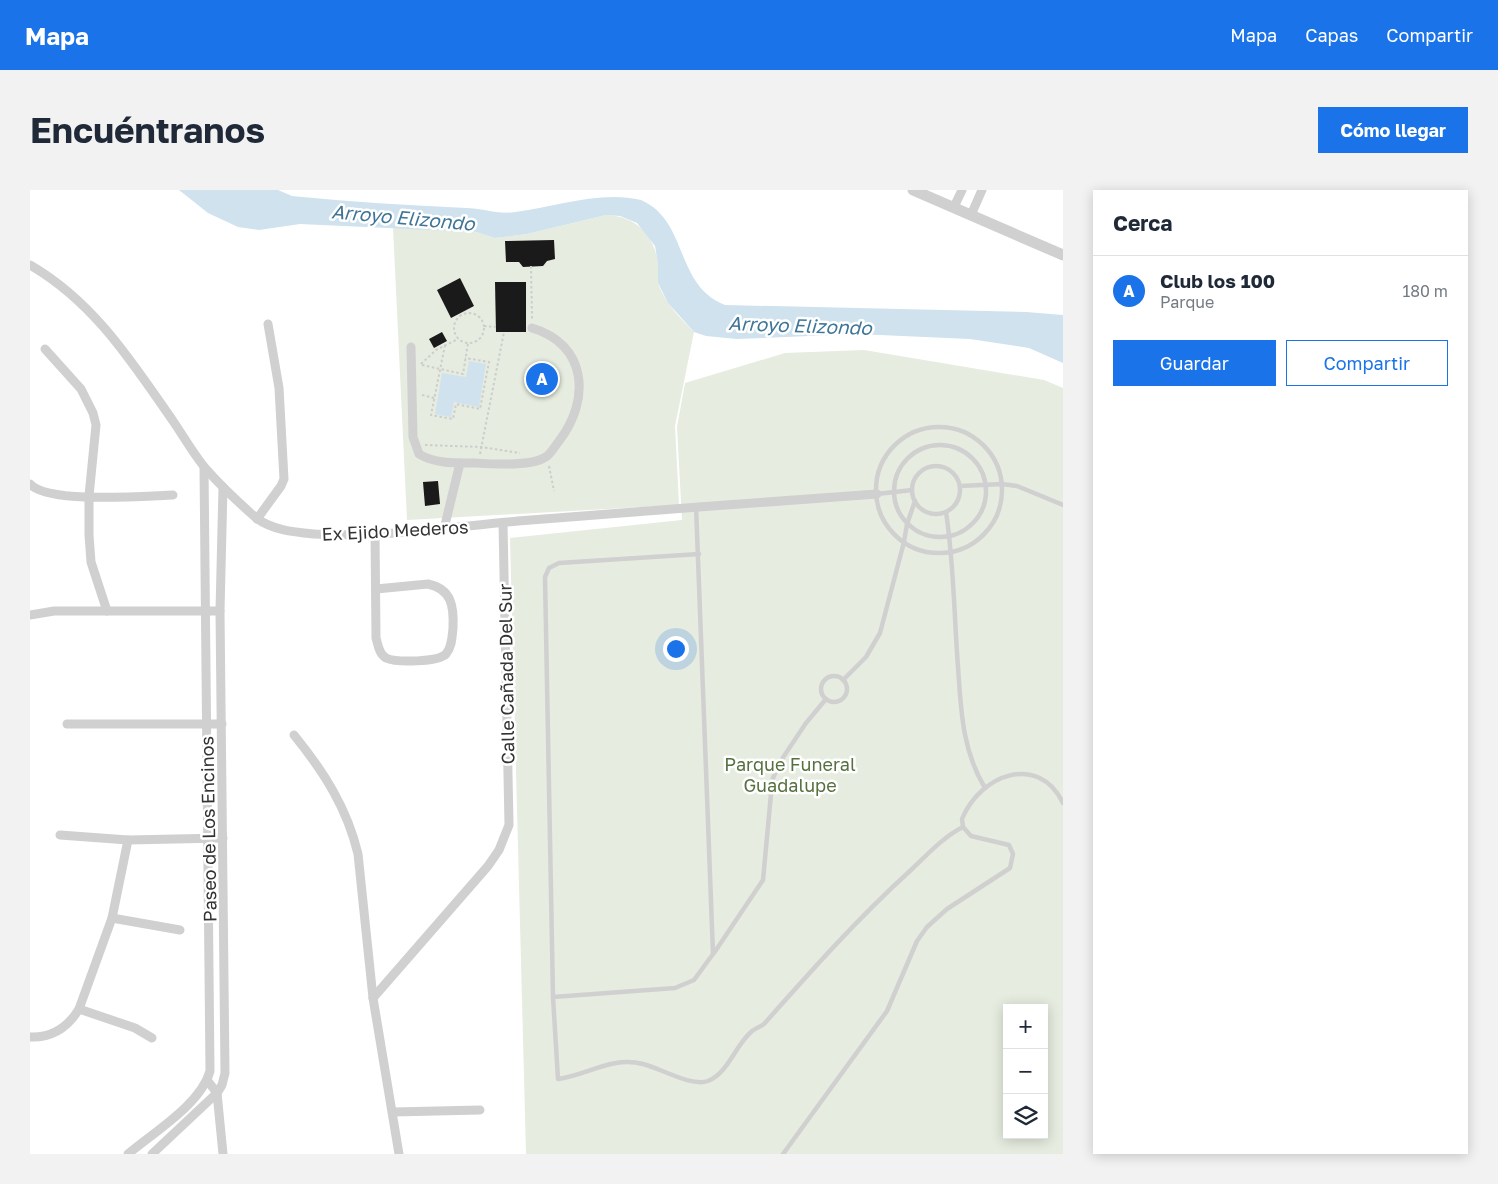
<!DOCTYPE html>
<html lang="es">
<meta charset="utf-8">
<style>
body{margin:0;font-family:"Golos Text",sans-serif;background:#f2f2f3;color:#1f2937}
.controls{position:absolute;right:15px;bottom:15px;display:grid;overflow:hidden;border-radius:0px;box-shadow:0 2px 12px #0003}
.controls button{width:45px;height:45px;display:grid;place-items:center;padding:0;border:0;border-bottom:1px solid #e0e1e3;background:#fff;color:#1f2937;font:25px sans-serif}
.you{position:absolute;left:645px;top:458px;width:18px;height:18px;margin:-12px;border:4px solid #fff;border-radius:50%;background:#1a73e8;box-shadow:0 0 0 8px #1a73e833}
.badge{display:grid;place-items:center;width:32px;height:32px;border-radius:50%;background:#1a73e8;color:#fff;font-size:16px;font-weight:700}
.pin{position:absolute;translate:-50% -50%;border:2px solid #fff;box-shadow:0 1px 5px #0006}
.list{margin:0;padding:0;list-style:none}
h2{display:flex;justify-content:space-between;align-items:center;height:65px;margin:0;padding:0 20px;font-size:21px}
h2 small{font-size:16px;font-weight:400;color:#747a83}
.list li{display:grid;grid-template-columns:32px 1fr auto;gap:15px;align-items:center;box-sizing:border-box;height:70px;padding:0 20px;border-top:1px solid #e0e1e3}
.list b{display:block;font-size:19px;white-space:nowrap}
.list p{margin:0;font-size:16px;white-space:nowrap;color:#747a83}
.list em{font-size:16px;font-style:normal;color:#747a83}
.actions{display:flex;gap:10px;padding:15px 20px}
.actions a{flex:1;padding:11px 0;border:1px solid #1a73e8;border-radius:0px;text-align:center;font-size:18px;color:#1a73e8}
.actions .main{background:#1a73e8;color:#fff}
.icon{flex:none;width:28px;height:28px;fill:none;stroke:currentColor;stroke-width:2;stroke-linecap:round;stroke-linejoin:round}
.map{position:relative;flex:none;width:1033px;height:964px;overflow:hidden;border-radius:0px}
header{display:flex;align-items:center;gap:30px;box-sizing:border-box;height:70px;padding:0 25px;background:#1a73e8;color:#fff}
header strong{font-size:24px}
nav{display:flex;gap:28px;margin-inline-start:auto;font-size:18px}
.intro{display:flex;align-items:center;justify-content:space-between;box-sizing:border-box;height:120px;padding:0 30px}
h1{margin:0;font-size:35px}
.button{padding:12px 22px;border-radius:0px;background:#1a73e8;color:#fff;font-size:18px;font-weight:700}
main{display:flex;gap:30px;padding:0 30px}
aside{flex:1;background:#fff;border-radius:0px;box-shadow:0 2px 12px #0003}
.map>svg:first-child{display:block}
</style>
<header>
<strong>Mapa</strong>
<nav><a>Mapa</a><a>Capas</a><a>Compartir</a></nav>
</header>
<div class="intro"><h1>Encuéntranos</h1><a class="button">Cómo llegar</a></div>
<main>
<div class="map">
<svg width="1033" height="964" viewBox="0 0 1033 964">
<rect width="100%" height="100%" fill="#fff"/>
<g fill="#e6ecdf" fill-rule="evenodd">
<path d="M576 25C605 26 624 44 628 73 629 80 627 89 629 96 637 115 650 128 664 142L645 236 649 315 377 330 363 37 446 42 465 48 497 44Z"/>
<path d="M834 160 1014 190 1033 198V964H496L480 348 652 330 647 237 655 193 755 163ZM977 818H1014V945H977Z"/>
</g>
<g fill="#cfe2ee">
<path d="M149 0H248L262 6C320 12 378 15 436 18 452 18 468 25 485 22 526 17 570 0 611 10 659 31 644 95 695 115L996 122 1033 125V173L999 158 940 149 827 144 707 149 676 146 664 142 638 113 628 93V74L625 56 607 33 590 26 576 25 497 44 465 48 446 42 270 34 229 40 208 37 178 23Z"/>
<path d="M439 171 456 174 449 217 424 212 421 227 405 224 412 183 436 187Z"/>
</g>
<g fill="#1a1a1a">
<path d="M524 50 525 69 517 71 513 76 493 77 489 72H476L475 51Z"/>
<path d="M430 88 444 116 421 128 407 100Z"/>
<path d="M465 92H496V142H466Z"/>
<path d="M412 142 417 151 404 158 399 149Z"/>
<path d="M408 291 410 314 395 316 393 292Z"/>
</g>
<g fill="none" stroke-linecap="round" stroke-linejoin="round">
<g stroke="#cdcdcd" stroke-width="2" stroke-dasharray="2.5 2.5" stroke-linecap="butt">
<path d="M501 76 502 129"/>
<circle cx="439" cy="138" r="15"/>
<path d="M454 136 466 137"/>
<path d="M415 155 401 225 423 229 426 214 450 219 459 172 435 168"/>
<path d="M391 174 406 160 428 149"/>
<path d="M392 175 433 184 438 153"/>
<path d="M392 205 404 208"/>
<path d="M395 255 451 257 490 263"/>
<path d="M450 264 474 142"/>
<path d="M519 276 524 301"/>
</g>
<g stroke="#d0d0d0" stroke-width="4.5">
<circle cx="909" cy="300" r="63"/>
<circle cx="910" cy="301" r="46"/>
<circle cx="906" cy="300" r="24"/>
<path d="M930 296 972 294 987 296 1033 315"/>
<path d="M847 304 882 300"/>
<path d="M916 322C924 374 924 425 928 477 931 520 932 560 955 598"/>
<path d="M669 364 529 373 519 378 515 387 523 807 528 889C557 885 582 866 613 874 630 878 661 897 678 891 698 883 705 856 721 842 724 839 730 837 734 834 781 781 828 728 881 680 897 665 913 647 933 637"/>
<circle cx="804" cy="499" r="13"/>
<path d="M813 490 836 467 850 443 874 352 877 334 885 311"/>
<path d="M684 763 733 690 741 604 743 588 750 572 776 533 796 509"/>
<path d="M523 807 645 798 664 790 683 764 666 316"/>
<path d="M753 964 857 821 887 751 897 737 917 719 980 678 983 664 979 655 941 646 933 637 932 629C950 585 1008 562 1033 613"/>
</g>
<g stroke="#d0d0d0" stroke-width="9">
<path d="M924 17 932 0"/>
<path d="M941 25 952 0"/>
<path d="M0 75C64 112 102 172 143 231 154 247 164 265 176 279 191 296 208 312 225 327 241 340 264 342 285 344 352 348 421 337 488 331 608 322 727 312 847 304"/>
<path d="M381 157 383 247 389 264C405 274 427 273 445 273 462 274 504 277 517 266 522 262 525 256 529 251 561 210 557 154 502 138"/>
<path d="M15 159 51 199 63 223 66 235 59 306V345L61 372 77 421"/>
<path d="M0 294C17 314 114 306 143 305"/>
<path d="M227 329 251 296 254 289 249 198 238 134"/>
<path d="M414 339 430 273"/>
<path d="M345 344 346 448C348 455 349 464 356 468 367 473 408 472 416 464 422 457 422 447 423 438 424 417 422 399 398 394L346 399"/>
<path d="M0 425 24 421H190"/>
<path d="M37 534H192"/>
<path d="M264 545C294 582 317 618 328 664L343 808 369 964"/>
<path d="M30 645 98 650 193 648"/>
<path d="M82 728 150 740"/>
<path d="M343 808 458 676 469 660 479 635 473 333"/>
<path d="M49 819 105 838 122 848"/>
<path d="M0 847C22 848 38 837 49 819L82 728 98 650"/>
<path d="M177 890 187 903 193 964"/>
<path d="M363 922 450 920"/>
<path d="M98 964C124 942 171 914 180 881L174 277"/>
<path d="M122 964 187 903 192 895 195 883 190 421 193 297"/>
</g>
<path stroke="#d0d0d0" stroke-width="11" d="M883 0 1033 65"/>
</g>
<g text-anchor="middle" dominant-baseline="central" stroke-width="5" stroke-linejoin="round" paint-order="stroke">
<g font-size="18" fill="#333" stroke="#fff">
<text transform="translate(365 340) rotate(-3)">Ex Ejido Mederos</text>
<text transform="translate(476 484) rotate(-91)">Calle Cañada Del Sur</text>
<text transform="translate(178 639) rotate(-91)">Paseo de Los Encinos</text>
</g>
<g font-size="18" fill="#56703f" stroke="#fff">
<text x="760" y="574">Parque Funeral<tspan x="760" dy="21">Guadalupe</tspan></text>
</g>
<g font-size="19" font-style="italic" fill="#3f7597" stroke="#fff">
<text transform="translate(373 27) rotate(5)">Arroyo Elizondo</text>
<text transform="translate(770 135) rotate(2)">Arroyo Elizondo</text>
</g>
</g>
</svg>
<div class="controls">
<button>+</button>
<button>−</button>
<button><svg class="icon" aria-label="layers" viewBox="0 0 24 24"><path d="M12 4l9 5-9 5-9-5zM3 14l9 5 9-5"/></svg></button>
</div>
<div class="you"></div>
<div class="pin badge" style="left:512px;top:189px">A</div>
</div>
<aside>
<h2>Cerca<small></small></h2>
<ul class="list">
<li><span class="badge">A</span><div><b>Club los 100</b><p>Parque</p></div><em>180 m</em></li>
</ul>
<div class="actions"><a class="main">Guardar</a><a>Compartir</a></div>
</aside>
</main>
